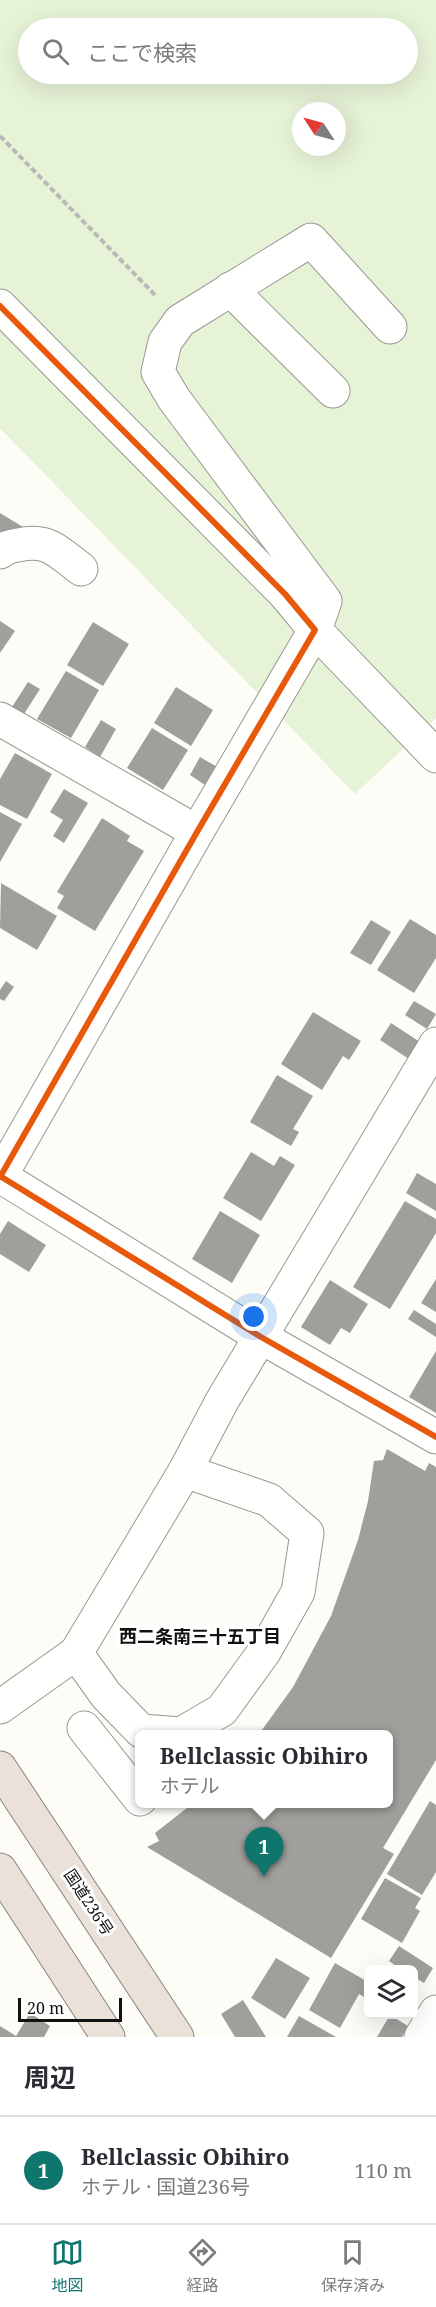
<!DOCTYPE html>
<html lang="ja">
<meta charset="utf-8">
<style>
body{margin:0;font-family:"Noto Serif","Noto Sans JP",serif;background:#f7f7f7;color:#2b2b33}
.controls{position:absolute;right:18px;bottom:18px;display:grid;overflow:hidden;border-radius:9px;box-shadow:0 6px 24px #0002}
.controls button{width:54px;height:54px;display:grid;place-items:center;padding:0;border:0;border-bottom:2px solid #e1e1e2;background:#fff;color:#2b2b33;font:30px sans-serif}
.compass{position:absolute;left:292px;top:102px;width:54px;height:54px;border-radius:50%;background:#fff;box-shadow:0 6px 24px #0002;rotate:306deg}
.scale{position:absolute;left:18px;bottom:15px;width:104px;box-sizing:border-box;padding-left:6px;border:3px solid #111;border-top:0;font-size:16px;line-height:21px;white-space:nowrap;color:#111;-webkit-text-stroke:4px #fff;paint-order:stroke}
.you{position:absolute;left:254px;top:1317px;width:21px;height:21px;margin:-15px;border:4px solid #fff;border-radius:50%;background:#1a73e8;box-shadow:0 0 0 9px #1a73e833}
.badge{display:grid;place-items:center;width:39px;height:39px;border-radius:50%;background:#0f766e;color:#fff;font-size:20px;font-weight:700}
.pin{position:absolute;translate:-50% -50px;filter:drop-shadow(0 2px 3px #0008)}
.pin::after{content:'';position:absolute;top:32px;width:21px;height:18px;background:inherit;clip-path:polygon(0 0,100% 0,50% 100%)}
.popup{position:absolute;left:135px;top:1730px;width:258px;height:78px;box-sizing:border-box;display:grid;place-content:center;border-radius:9px;background:#fff;filter:drop-shadow(0 2px 4px #0005);font-size:20px;white-space:nowrap;color:#7c7c81}
.popup b{font-size:22px;color:#2b2b33}
.popup::after{content:'';position:absolute;left:50%;top:100%;margin-left:-12px;border:12px solid transparent;border-top-color:#fff}
.list{margin:0;padding:0;list-style:none}
h2{display:flex;justify-content:space-between;align-items:center;height:78px;margin:0;padding:0 24px;font-size:26px}
h2 small{font-size:20px;font-weight:400;color:#7c7c81}
.list li{display:grid;grid-template-columns:39px 1fr auto;gap:18px;align-items:center;box-sizing:border-box;height:108px;padding:0 24px;border-top:2px solid #e1e1e2}
.list b{display:block;font-size:22px;white-space:nowrap}
.list p{margin:0;font-size:20px;white-space:nowrap;color:#7c7c81}
.list em{font-size:20px;font-style:normal;color:#7c7c81}
.icon{flex:none;width:33px;height:33px;fill:none;stroke:currentColor;stroke-width:2;stroke-linecap:round;stroke-linejoin:round}
.map{position:relative;flex:none;width:436px;height:2037px;overflow:hidden}
.search{position:absolute;background:#fff;box-shadow:0 6px 24px #0002;left:18px;right:18px;top:18px;height:66px;display:flex;align-items:center;gap:15px;box-sizing:border-box;padding:0 21px;border-radius:33px;color:#7c7c81;font-size:22px}
.sheet{height:186px;background:#fff}
nav{display:flex;justify-content:space-around;align-items:center;box-sizing:border-box;height:84px;border-top:2px solid #e1e1e2;background:#fff;font-size:16px;color:#7c7c81}
nav a{display:grid;justify-items:center;gap:3px}
nav .on{color:#0f766e}
.map>svg:first-child{display:block}
</style>
<div class="map">
<svg width="436" height="2037" viewBox="0 0 436 2037">
<rect width="100%" height="100%" fill="#fdfcf7"/>
<path fill="#e7f3d7" fill-rule="evenodd" d="M0 0H436V718L355 794 0 428ZM28 28H408V74H28ZM301 111H337V147H301Z"/>
<g fill="#a19f9c">
<path d="M0 513 23 527 13 542 0 540Z"/>
<path d="M0 621 15 631 0 653Z"/>
<path d="M93 622 129 644 103 686 67 665Z"/>
<path d="M66 671 99 690 71 738 37 719Z"/>
<path d="M28 682 40 689 24 714 12 707Z"/>
<path d="M176 687 213 710 191 746 154 723Z"/>
<path d="M101 720 116 729 100 757 85 747Z"/>
<path d="M152 728 188 750 163 790 127 768Z"/>
<path d="M15 753 52 774 27 819 0 805V779Z"/>
<path d="M200 757 219 768 208 787 190 775Z"/>
<path d="M64 789 88 803 64 843 53 836 63 820 50 812Z"/>
<path d="M0 812 22 824 0 862Z"/>
<path d="M102 818 130 836 127 841 144 851 95 931 57 908 64 896 57 892Z"/>
<path d="M1 883 57 916 37 950 0 928Z"/>
<path d="M410 919 436 935V958L414 993 377 970Z"/>
<path d="M371 920 391 932 371 965 350 953Z"/>
<path d="M6 981 14 987 4 1001 0 999V990Z"/>
<path d="M414 1001 436 1014 427 1029 405 1015Z"/>
<path d="M313 1012 361 1041 349 1060 343 1056 322 1090 281 1064Z"/>
<path d="M391 1023 423 1044 412 1061 380 1040Z"/>
<path d="M277 1075 313 1096 293 1129 299 1132 291 1146 250 1122Z"/>
<path d="M251 1152 274 1166 280 1156 295 1165 261 1221 223 1198Z"/>
<path d="M417 1173 436 1184V1211L406 1193Z"/>
<path d="M405 1201 436 1219V1233L390 1309 353 1287Z"/>
<path d="M220 1211 260 1235 232 1283 192 1259Z"/>
<path d="M8 1221 46 1245 29 1272 0 1254V1234Z"/>
<path d="M436 1279V1312L421 1303Z"/>
<path d="M330 1280 368 1304 350 1333 341 1328 330 1345 301 1327Z"/>
<path d="M414 1310 436 1324V1337L408 1319Z"/>
<path d="M436 1351V1413L409 1397Z"/>
<path d="M387 1449 425 1471 429 1463 436 1467V1760L383 1848 394 1854 331 1958 147 1847 159 1841 155 1833 192 1804H388V1734H259L293 1687 331 1616 358 1540 368 1501 374 1461 383 1460Z"/>
<path d="M430 1801 436 1805V1872L422 1895 387 1874Z"/>
<path d="M385 1878 421 1898 415 1908 420 1911 402 1943 361 1919Z"/>
<path d="M399 1946 433 1968 424 1983 414 1977V1970H402L389 1961Z"/>
<path d="M276 1958 310 1978 285 2019 251 1998Z"/>
<path d="M335 1963 368 1982V1992L366 1998 359 1994 340 2028 309 2010Z"/>
<path d="M243 2000 266 2037H235L221 2014Z"/>
<path d="M30 2013 50 2026 44 2037H0V2026L16 2036Z"/>
<path d="M390 2015 408 2026 402 2037H377Z"/>
<path d="M299 2016 336 2037H287Z"/>
</g>
<g fill="none" stroke-linecap="round" stroke-linejoin="round">
<g stroke="#979795" stroke-width="35">
<g id="minor">
<path d="M230 289 333 391"/>
<path d="M0 306 285 594 315 630 436 756"/>
<path d="M0 552C6 547 11 546 18 545 49 538 58 552 81 569"/>
<path d="M0 719 197 832"/>
<path d="M0 1176 261 1337 436 1437"/>
<path d="M0 1177 197 832 315 630 325 601 174 399 158 372 165 342 180 321 311 240 390 327"/>
<path d="M76 1653 106 1695 141 1731 181 1734 222 1710 264 1652 298 1592 307 1533 269 1500 185 1471"/>
<path d="M0 1707 76 1653 185 1471 222 1401 436 1044"/>
<path d="M84 1728 140 1799"/>
<path d="M421 2037 436 2012"/>
</g>
</g>
<g stroke="#858482" stroke-width="35">
<g id="highway">
<path d="M0 1768 177 2037"/>
<path d="M0 1870 108 2037"/>
</g>
</g>
<path stroke="#b9b9b8" stroke-width="4" stroke-dasharray="6 3" stroke-linecap="butt" d="M0 136 156 296"/>
<use href="#minor" stroke="#fffffe" stroke-width="33"/>
<use href="#highway" stroke="#eae1d8" stroke-width="33"/>
<g stroke="#fff" stroke-width="10">
<g id="cycleway">
<path d="M0 306 285 594 315 630 197 832 0 1177"/>
<path d="M0 1176 261 1337 436 1437"/>
</g>
</g>
<use href="#cycleway" stroke="#e8590c" stroke-width="6"/>
</g>
<g text-anchor="middle" dominant-baseline="central" stroke-width="6" stroke-linejoin="round" paint-order="stroke">
<g font-size="16" fill="#111" stroke="#fff">
<text transform="translate(89 1902) rotate(57)">国道236号</text>
</g>
<g font-size="18" font-weight="bold" fill="#111" stroke="#fff">
<text x="200" y="1636">西二条南三十五丁目</text>
</g>
</g>
</svg>
<div class="controls">
<button><svg class="icon" aria-label="layers" viewBox="0 0 24 24"><path d="M12 4l9 5-9 5-9-5zM3 14l9 5 9-5"/></svg></button>
</div>
<svg class="compass" viewBox="-18 -18 36 36"><path d="M0-13l5 13h-10z" fill="#e53935"/><path d="M0 13l5-13h-10z" fill="#7c7c81"/></svg>
<div class="scale">20 m</div>
<div class="you"></div>
<div class="pin badge" style="left:264px;top:1877px">1</div>
<div class="popup"><b>Bellclassic Obihiro</b>ホテル</div>
<div class="search"><svg class="icon" aria-label="search" viewBox="0 0 24 24"><circle cx="10" cy="10" r="6"/><path d="M15 15l6 6"/></svg>ここで検索</div>
</div>
<section class="sheet">
<h2>周辺<small></small></h2>
<ul class="list">
<li><span class="badge">1</span><div><b>Bellclassic Obihiro</b><p>ホテル · 国道236号</p></div><em>110 m</em></li>
</ul>
</section>
<nav>
<a class="on"><svg class="icon" aria-label="map" viewBox="0 0 24 24"><path d="M3 6l6-2 6 2 6-2v14l-6 2-6-2-6 2zM9 4v14M15 6v14"/></svg>地図</a>
<a><svg class="icon" aria-label="directions" viewBox="0 0 24 24"><path d="M12 3l9 9-9 9-9-9zM9 14v-3h6M13 9l2 2-2 2"/></svg>経路</a>
<a><svg class="icon" aria-label="saved" viewBox="0 0 24 24"><path d="M7 4h10v16l-5-4-5 4z"/></svg>保存済み</a>
</nav>
